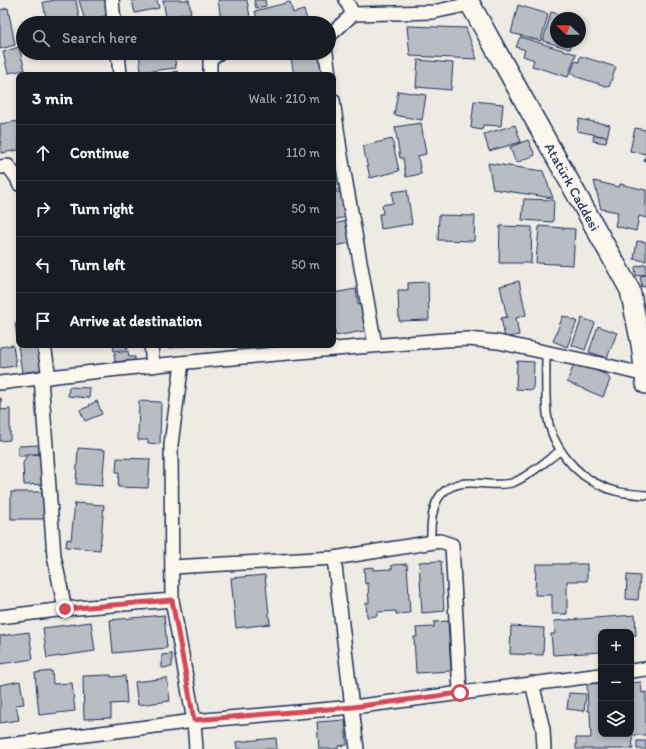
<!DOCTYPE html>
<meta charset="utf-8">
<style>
body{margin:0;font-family:Itim,sans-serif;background:#20242c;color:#f1f3f6}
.controls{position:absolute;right:12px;bottom:12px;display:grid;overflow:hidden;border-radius:8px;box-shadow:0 2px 6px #0003}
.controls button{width:36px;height:36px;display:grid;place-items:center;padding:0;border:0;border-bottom:1px solid #363941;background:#171b24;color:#f1f3f6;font:20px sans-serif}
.compass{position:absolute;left:550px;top:12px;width:36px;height:36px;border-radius:50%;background:#171b24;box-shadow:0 2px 6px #0003;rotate:292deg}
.stop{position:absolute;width:12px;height:12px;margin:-9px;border:3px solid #d1495b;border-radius:50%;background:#fff}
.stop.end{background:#d1495b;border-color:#fff;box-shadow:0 1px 4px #0008}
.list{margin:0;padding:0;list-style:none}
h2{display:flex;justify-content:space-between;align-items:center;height:52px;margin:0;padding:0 16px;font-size:17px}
h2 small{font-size:13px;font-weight:400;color:#9ea1a6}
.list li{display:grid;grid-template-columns:26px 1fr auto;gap:12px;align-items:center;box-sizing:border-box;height:56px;padding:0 16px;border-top:1px solid #363941}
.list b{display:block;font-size:15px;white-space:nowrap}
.list em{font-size:13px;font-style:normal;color:#9ea1a6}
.icon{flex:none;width:22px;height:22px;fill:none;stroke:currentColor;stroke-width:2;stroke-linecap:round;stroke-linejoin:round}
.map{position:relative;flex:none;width:646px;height:749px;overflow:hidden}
.search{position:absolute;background:#171b24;box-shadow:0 2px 6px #0003;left:16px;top:16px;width:320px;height:44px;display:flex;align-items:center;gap:10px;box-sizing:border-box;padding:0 14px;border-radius:22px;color:#9ea1a6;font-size:15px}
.panel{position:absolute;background:#171b24;box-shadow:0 2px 6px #0003;left:16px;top:72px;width:320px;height:276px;border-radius:8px}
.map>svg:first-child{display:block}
</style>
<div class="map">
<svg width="646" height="749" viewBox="0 0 646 749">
<rect width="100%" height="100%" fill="#eeebe4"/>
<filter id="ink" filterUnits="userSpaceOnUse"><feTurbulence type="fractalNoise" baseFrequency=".025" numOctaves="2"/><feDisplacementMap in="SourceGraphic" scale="8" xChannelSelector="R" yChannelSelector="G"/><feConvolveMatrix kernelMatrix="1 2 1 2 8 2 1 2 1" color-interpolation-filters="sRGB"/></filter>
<g filter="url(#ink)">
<g fill="#b9bcc3" stroke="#1b2f5e">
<path d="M56 0H76L80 22 47 23 43 2Z"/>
<path d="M79 0H105L109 15 85 21Z"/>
<path d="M132 0H157L159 8 135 13Z"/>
<path d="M163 0H189L191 13 166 17Z"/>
<path d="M218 0H247L251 23H240L239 16 221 19Z"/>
<path d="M254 0H265L266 6 256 8Z"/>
<path d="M290 2 293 13 304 10 308 23H258L255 11Z"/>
<path d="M518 5 548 14 541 41 511 33Z"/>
<path d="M8 8 15 45 0 49V10Z"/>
<path d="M551 12 573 18H556V42H572L570 49 543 41Z"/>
<path d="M104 19 105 23H86Z"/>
<path d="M407 26 466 28 477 59 410 56Z"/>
<path d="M520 37 576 54 568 77 532 66 534 60 523 56 525 50 516 47Z"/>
<path d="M19 47 25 70 8 73 3 52Z"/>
<path d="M139 53H174L176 68 141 72Z"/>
<path d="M290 53H321L325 75H294Z"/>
<path d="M580 56 616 67 609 87 574 76 575 74 571 73 575 61 579 62Z"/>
<path d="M418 60 453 63 451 90 416 87Z"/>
<path d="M177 71 178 75H161Z"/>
<path d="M398 91 426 95 422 120 394 115Z"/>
<path d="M474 101 503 104 501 126 483 125 482 130 471 128Z"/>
<path d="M579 119 610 125 607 137 577 131Z"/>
<path d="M19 121V150L1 153 0 124Z"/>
<path d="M421 123 426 154 418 156 421 174 406 177 403 158H400L395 127Z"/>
<path d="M515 125 521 142 489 151 484 134Z"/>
<path d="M635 128 646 130V161H644L646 154 630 151Z"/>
<path d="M333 134 340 160 333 162Z"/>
<path d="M594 135 607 137 606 143 593 141Z"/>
<path d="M392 139 399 171 370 178 363 146Z"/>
<path d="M528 140 535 155 516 163 510 147Z"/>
<path d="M339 163 345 188 333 191V164Z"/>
<path d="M488 163 543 171 553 198 493 189Z"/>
<path d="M594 181 619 187 620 184 646 190V218L639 216 636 231 615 226 618 212 601 209Z"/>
<path d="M346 190 351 216 333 220V193Z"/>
<path d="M407 190 412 224 381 229 379 214H383L382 205 393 203 392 192Z"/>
<path d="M524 199 554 200 553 222 522 220Z"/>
<path d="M439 215 475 216 474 241 438 240Z"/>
<path d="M347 221 351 243 333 246V224Z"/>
<path d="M500 226 532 227 531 263H499Z"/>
<path d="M539 226 575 229 573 265 536 263Z"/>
<path d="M637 241 646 242V261L634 259Z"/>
<path d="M646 264V274L636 276 635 267Z"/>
<path d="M646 275V286L642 287 640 276Z"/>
<path d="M519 281 526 315 516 318 519 335 505 338 501 318 507 317 500 286Z"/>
<path d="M428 282 429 320 399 321 398 290H408V283Z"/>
<path d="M356 289 358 305 365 304 369 330 336 336 334 327H333V293Z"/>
<path d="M563 316 577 321 567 347 553 341Z"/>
<path d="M582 318 595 323 585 350 572 345Z"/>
<path d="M19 322V345H41L45 369 22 373 15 323Z"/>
<path d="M598 326 617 333 607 358 589 352Z"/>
<path d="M13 345 16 366 0 368V347Z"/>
<path d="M113 345H127L128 349 114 351Z"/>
<path d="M170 345H188L170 348Z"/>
<path d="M128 351 129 357H135V360L115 362 114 353Z"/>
<path d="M517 361 534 362 533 390 516 389Z"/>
<path d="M575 362 607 375 610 380 603 397 567 382Z"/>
<path d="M69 387 90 388 89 398 68 396Z"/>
<path d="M0 398H1V410L10 409V440L0 441Z"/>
<path d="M97 401 102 414 85 421 80 410 90 406 89 405Z"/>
<path d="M139 401 161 402 160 444 148 443V440H138Z"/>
<path d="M40 445 41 454H25V456H18V446Z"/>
<path d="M78 448 105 450 102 486 76 484Z"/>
<path d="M45 454V484L24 485 23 463 27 455Z"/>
<path d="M117 458 150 459 148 488 118 487 119 472H116Z"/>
<rect x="11" y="492" width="35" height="27"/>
<path d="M75 503 104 505 100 550 66 547 67 539 71 540Z"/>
<path d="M441 561 444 611 422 613 419 562Z"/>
<path d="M407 564 410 613 396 614V611L377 612V616L367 617 366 603H369L368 583 365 584 364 568 373 567V570L392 569V565Z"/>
<path d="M536 564H587V581H567V614H552V595H535Z"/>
<path d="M265 575 270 624 236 628 231 578Z"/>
<path d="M627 575 640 576 638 600 626 599Z"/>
<path d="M164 615 167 648 113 653 110 620Z"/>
<path d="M635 615 636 635 631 636 632 643 631 632H601V652L553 655 551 634H555L554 621Z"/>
<path d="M448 621 451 671 416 673 414 637H417L416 628 434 627V622Z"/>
<path d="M91 622 95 651 47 658 43 628Z"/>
<path d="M511 626 544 628 543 655 510 654Z"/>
<path d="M29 632 33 659 0 664V636Z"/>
<path d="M172 654V667L162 668V655Z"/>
<path d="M52 671 53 684 72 683 75 711 39 715 35 673Z"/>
<path d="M111 675V677L125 676 127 703 111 704V718L84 719 83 676Z"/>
<path d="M167 678 170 701 138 705 135 682Z"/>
<path d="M20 681 24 704 16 705 19 720 0 723V685Z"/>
<path d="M641 682 642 693 646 692V735H632L633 749H576V738H591L590 711H588L587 684 601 683V734H631V683Z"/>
<path d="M569 693 586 694 584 711 567 709Z"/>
<path d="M345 720 347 745 338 746V749H319L317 722Z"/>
<path d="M276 738 277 749H237L236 742Z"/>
<rect x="637" y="741" width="9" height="8"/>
</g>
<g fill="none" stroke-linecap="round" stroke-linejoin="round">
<g stroke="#1b2f5e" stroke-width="10">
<g id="service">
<path d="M546 353C546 373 545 394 547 414 551 445 574 475 604 487 617 493 632 494 646 495"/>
<path d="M431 542C430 512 434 482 472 483 485 483 499 486 512 483 527 478 547 460 560 451"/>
</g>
</g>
<g stroke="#1b2f5e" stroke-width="16">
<g id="minor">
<path d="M112 0 114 23"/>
<path d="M346 0 353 14"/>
<path d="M329 36 353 14 433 12 470 4"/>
<path d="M118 53 120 75"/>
<path d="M326 53 329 75"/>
<path d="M210 75V59L219 53"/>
<path d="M333 100 340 150 375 345"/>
<path d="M0 167 8 166 17 178 19 184"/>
<path d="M44 345 49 377"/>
<path d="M151 345 153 366"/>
<path d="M182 363 171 444 172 600 194 721 196 749"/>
<path d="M41 378 54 556 65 609"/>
<path d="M0 383C148 364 296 352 445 340L468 339 498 342 596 363 646 375"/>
<path d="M334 558 357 749"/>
<path d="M172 567 334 558 440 541 452 545 460 693"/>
<path d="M0 617 65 609 172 600"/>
<path d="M631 671 646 669"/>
<path d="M532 683 543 729 544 749"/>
<path d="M0 746 194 721 353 707 601 675"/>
</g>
</g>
<g stroke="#1b2f5e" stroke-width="22">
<path id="secondary" d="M468 0 630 290 641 344 646 384"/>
</g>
<use href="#service" stroke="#fbf7ec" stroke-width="7"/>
<use href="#minor" stroke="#fbf7ec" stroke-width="13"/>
<use href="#secondary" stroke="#fbf7ec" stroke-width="19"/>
</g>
</g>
<g fill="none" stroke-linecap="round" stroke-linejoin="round" filter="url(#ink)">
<path stroke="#d1495b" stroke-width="5" d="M65 609 172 600 194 720 353 707 460 693"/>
</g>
<g text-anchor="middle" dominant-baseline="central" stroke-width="3.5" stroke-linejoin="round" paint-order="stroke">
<g font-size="14" fill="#1b2f5e" stroke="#fbf7ec">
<text transform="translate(572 187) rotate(61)">Atatürk Caddesi</text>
</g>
</g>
</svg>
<div class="controls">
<button>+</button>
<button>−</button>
<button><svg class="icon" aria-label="layers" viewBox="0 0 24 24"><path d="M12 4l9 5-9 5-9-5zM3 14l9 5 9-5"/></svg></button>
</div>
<svg class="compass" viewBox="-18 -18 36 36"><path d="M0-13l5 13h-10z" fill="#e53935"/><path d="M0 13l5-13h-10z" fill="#9ea1a6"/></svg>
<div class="stop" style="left:460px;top:693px"></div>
<div class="stop end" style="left:65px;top:609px"></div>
<div class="search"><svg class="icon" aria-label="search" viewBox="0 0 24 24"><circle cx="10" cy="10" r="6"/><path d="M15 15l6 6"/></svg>Search here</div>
<section class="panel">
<h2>3 min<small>Walk · 210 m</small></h2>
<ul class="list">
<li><svg class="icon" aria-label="ahead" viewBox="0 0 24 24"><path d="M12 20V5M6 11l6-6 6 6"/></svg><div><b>Continue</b></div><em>110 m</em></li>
<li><svg class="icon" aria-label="right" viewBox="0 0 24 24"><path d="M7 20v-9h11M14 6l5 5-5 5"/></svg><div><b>Turn right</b></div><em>50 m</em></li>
<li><svg class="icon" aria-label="left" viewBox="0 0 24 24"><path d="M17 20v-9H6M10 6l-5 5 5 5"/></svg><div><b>Turn left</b></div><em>50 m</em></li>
<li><svg class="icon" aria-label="arrive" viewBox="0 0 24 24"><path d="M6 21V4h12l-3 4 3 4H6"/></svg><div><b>Arrive at destination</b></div></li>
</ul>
</section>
</div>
